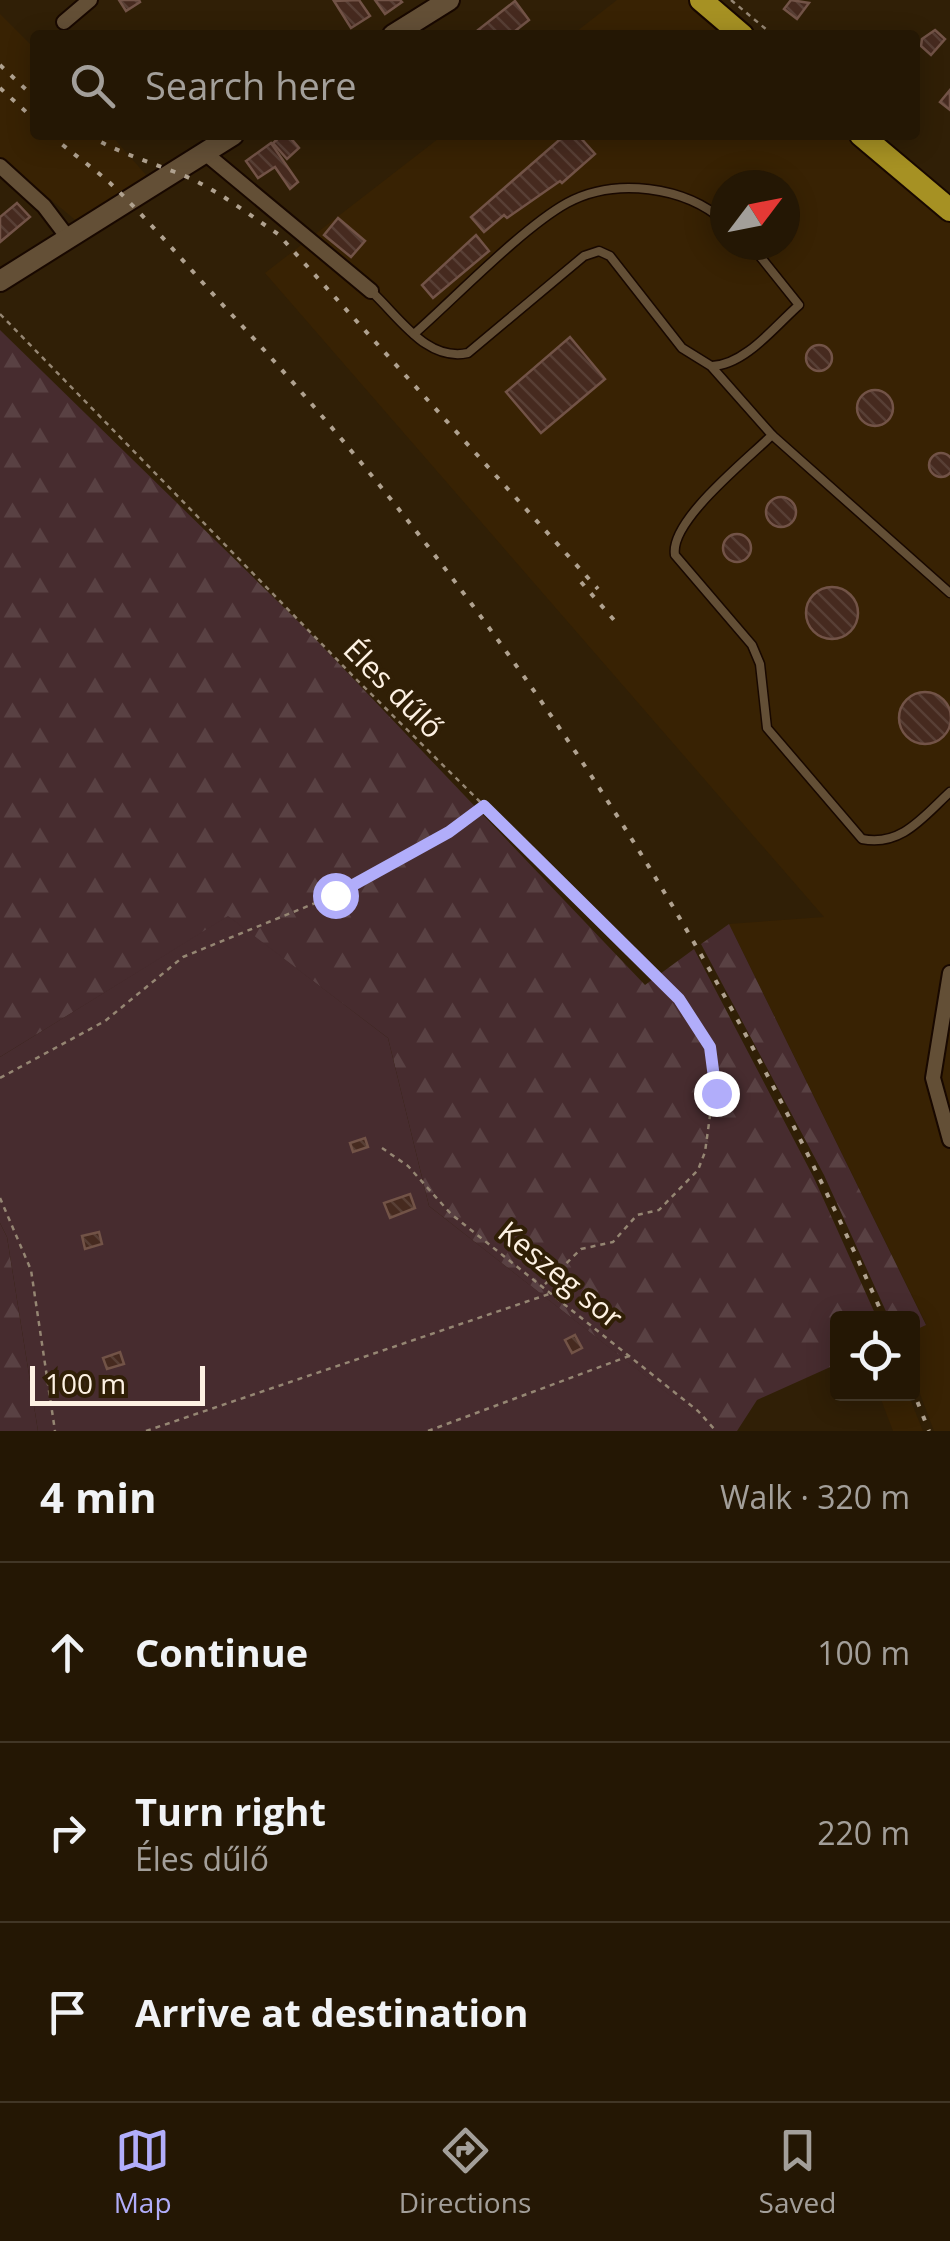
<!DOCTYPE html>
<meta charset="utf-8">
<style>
body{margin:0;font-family:"Open Sans",sans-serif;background:#302413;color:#f1f3f6}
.controls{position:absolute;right:30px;bottom:30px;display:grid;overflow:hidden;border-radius:10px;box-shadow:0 5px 25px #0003}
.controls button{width:90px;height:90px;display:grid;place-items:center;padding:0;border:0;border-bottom:2px solid #413626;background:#241704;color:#f1f3f6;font:50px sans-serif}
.compass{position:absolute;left:710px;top:170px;width:90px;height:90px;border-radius:50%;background:#241704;box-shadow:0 5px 25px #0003;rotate:58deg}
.scale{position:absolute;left:30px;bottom:25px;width:175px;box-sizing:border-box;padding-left:10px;border:5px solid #fdf1e3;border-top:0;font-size:28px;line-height:35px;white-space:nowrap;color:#fdf1e3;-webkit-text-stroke:8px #301f06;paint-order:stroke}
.stop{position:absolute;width:30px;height:30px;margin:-22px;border:8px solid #b1adfa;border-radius:50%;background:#fff}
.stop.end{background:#b1adfa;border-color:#fff;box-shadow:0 2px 10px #0008}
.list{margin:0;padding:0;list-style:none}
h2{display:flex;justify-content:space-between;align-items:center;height:130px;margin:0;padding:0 40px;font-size:42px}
h2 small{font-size:32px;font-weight:400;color:#a39f9a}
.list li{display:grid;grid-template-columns:65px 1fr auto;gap:30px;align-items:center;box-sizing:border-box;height:180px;padding:0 40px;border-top:2px solid #413626}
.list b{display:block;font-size:38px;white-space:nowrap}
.list p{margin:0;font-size:32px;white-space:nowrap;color:#a39f9a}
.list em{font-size:32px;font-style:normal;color:#a39f9a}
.icon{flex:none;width:55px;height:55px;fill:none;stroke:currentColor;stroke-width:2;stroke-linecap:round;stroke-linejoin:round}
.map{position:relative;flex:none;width:950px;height:1431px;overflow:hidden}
.search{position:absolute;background:#241704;box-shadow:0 5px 25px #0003;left:30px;right:30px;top:30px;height:110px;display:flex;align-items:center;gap:25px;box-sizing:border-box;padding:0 35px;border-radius:10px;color:#a39f9a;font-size:38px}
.sheet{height:670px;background:#241704}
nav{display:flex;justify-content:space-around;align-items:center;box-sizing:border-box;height:140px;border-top:2px solid #413626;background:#241704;font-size:28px;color:#a39f9a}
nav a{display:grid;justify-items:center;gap:5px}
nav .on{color:#b1adfa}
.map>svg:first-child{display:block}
</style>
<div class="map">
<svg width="950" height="1431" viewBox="0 0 950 1431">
<defs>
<pattern id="forest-firs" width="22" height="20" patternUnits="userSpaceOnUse" patternTransform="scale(2.5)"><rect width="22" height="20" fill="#472c2f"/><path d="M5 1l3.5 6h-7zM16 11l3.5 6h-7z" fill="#594143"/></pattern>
<pattern id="building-back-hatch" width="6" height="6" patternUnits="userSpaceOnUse" patternTransform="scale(2.5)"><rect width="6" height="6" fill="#462a1f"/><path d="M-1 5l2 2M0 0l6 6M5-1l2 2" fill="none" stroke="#583f35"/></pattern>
</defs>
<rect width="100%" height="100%" fill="#301f06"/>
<g fill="#382203" fill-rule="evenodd">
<path d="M617 0H688L733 35H572Z"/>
<path d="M0 14 35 49V135H111L146 175 80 224 0 157Z"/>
<path d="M443 135H863L950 202V1431H934L913 1375V1331L926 1324 729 924 824 917 265 273ZM725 185H785V245H725Z"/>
<path d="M879 1394H908L923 1431H893Z"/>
</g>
<g fill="url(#forest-firs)">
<path d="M0 330 305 628 645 985 694 949 814 1178 877 1318H838L837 1364 757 1400 737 1431H715L429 1206 388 1038 228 917 0 1057Z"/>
<path d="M729 924 926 1325 913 1331 912 1318H889L824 1175 701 944Z"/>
<path d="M0 1223 7 1237 38 1431H0Z"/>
</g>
<path fill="#472c2f" d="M228 916 388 1038 429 1206 716 1431H38L7 1237 0 1223V1057Z"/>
<g fill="url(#building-back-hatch)" stroke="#725347" stroke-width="2.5">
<path d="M119 0H139L140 2 126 11Z"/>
<path d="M359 0 370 16 351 28 334 1Z"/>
<path d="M375 0H400L402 2 385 14Z"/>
<path d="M791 0 809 3 797 19 784 9Z"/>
<path d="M515 1 529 20 510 35H481L478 30Z"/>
<path d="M935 30 945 39 931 55 921 46 922 39Z"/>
<path d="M950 90V110L940 102Z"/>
<path d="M282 135H288L299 148 287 159 273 143Z"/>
<path d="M565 135H578L595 154 562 183 560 181 507 218 504 215 484 232 471 217Z"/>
<path d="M271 143 298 182 290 189 275 167 258 178 246 161Z"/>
<path d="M17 203 30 217 0 242V217Z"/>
<path d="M338 218 365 241 351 257 324 235Z"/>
<path d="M476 235 489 251 433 298 422 285Z"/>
<path d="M570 337 605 379 541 433 506 392Z"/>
<circle cx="819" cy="358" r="13"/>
<circle cx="875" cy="408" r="18"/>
<circle cx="941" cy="465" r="12"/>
<circle cx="781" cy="512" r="15"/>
<circle cx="737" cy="548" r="14"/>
<circle cx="832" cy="613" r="26"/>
<circle cx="925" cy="718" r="26"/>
<path d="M365 1138 368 1147 353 1152 350 1143Z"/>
<path d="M410 1194 415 1208 390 1218 384 1203Z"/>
<path d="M99 1232 102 1244 85 1249 82 1236Z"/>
<path d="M575 1335 582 1348 572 1353 565 1340Z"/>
<path d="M120 1352 124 1364 107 1369 103 1358Z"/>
</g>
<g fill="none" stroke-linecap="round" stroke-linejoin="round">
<g stroke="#180800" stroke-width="11">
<g id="service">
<path d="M372 292C400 318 427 362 468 353L584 256 599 251 610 256 682 348 711 366 772 435C748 459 669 521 675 555L752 645 760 664 767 728 862 839C901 847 923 817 950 792"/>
<path d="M414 334C455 298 522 228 567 203 615 177 685 186 725 222"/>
<path d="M712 366C745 365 775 326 799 305L751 245"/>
<path d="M772 435 950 593"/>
</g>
</g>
<g stroke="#180800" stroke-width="18">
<g id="minor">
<path d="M64 22 90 0"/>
<path d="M205 153 371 291"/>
<path d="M0 166 44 206 69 239"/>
<path d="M950 973 933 1078 950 1140"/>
</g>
</g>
<g stroke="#180800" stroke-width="24">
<g id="secondary">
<path d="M393 35 449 0"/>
<path d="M0 281 233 135"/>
</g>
</g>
<g stroke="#180800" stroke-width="26">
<g id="primary">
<path d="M701 0 742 35"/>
<path d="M861 135 950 210"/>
</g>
</g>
<g stroke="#958673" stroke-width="2.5" stroke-dasharray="5 5" stroke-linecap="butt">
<path d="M731 0 773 35"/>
<path d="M0 314 354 677 679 999 710 1047 716 1072 705 1152 698 1170 659 1210 637 1215 613 1242 581 1249 543 1286"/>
<path d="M0 1078 105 1021 183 957 335 895 449 831 484 806"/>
<path d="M382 1148 408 1166 451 1214 698 1411 716 1431"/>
<path d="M0 1198 31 1270 55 1431"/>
<path d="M146 1431 552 1293"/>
<path d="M428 1431 629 1356"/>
</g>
<use href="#service" stroke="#634f36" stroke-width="8"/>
<use href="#minor" stroke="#634f36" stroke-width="14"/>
<use href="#secondary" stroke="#634f36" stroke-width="20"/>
<use href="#primary" stroke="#a69123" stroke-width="22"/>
<g stroke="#b0a290" stroke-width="4" stroke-dasharray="5 10" stroke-linecap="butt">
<path d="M0 65 35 98"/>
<path d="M0 88 35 120"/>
<path d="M51 135C70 152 91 166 110 183 153 224 192 272 233 316 505 610 724 952 884 1318"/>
<path d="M88 135C117 152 144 160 175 172 213 186 245 212 278 234L598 589"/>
<path d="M581 582 614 620"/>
<path d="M912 1388 929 1431"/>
</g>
</g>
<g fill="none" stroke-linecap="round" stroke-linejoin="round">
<path stroke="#b1adfa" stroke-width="12" d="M335 895 449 832 484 806 679 999 710 1047 716 1093"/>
</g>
<g text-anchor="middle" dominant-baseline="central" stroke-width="8" stroke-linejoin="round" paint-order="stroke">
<g font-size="30" fill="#fdf1e3" stroke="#301f06">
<text transform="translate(394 688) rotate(45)">Éles dűlő</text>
<text transform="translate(561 1274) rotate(39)">Keszeg sor</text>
</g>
</g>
</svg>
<div class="controls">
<button><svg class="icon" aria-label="locate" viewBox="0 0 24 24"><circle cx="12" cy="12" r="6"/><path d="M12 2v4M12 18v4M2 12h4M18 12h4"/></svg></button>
</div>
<svg class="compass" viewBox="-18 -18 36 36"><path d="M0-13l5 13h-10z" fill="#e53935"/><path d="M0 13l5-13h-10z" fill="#a39f9a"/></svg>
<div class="scale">100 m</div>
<div class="stop" style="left:335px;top:895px"></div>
<div class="stop end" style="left:716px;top:1093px"></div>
<div class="search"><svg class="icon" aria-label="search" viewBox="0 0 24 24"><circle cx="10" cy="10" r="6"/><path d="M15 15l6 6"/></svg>Search here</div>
</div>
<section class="sheet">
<h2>4 min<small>Walk · 320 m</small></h2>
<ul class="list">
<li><svg class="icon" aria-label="ahead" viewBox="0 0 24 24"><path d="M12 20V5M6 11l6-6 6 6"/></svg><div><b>Continue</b></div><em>100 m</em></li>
<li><svg class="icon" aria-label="right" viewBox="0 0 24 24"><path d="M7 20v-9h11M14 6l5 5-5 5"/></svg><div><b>Turn right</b><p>Éles dűlő</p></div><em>220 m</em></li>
<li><svg class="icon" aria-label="arrive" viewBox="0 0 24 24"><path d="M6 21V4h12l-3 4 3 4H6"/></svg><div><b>Arrive at destination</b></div></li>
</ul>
</section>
<nav>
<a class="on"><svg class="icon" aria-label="map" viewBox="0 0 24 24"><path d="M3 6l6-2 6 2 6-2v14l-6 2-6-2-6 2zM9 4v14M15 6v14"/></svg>Map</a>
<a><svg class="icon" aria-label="directions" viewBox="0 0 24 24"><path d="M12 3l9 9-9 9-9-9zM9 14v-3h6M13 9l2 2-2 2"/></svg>Directions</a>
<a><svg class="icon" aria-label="saved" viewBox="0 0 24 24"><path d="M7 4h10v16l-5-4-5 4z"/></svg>Saved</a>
</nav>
